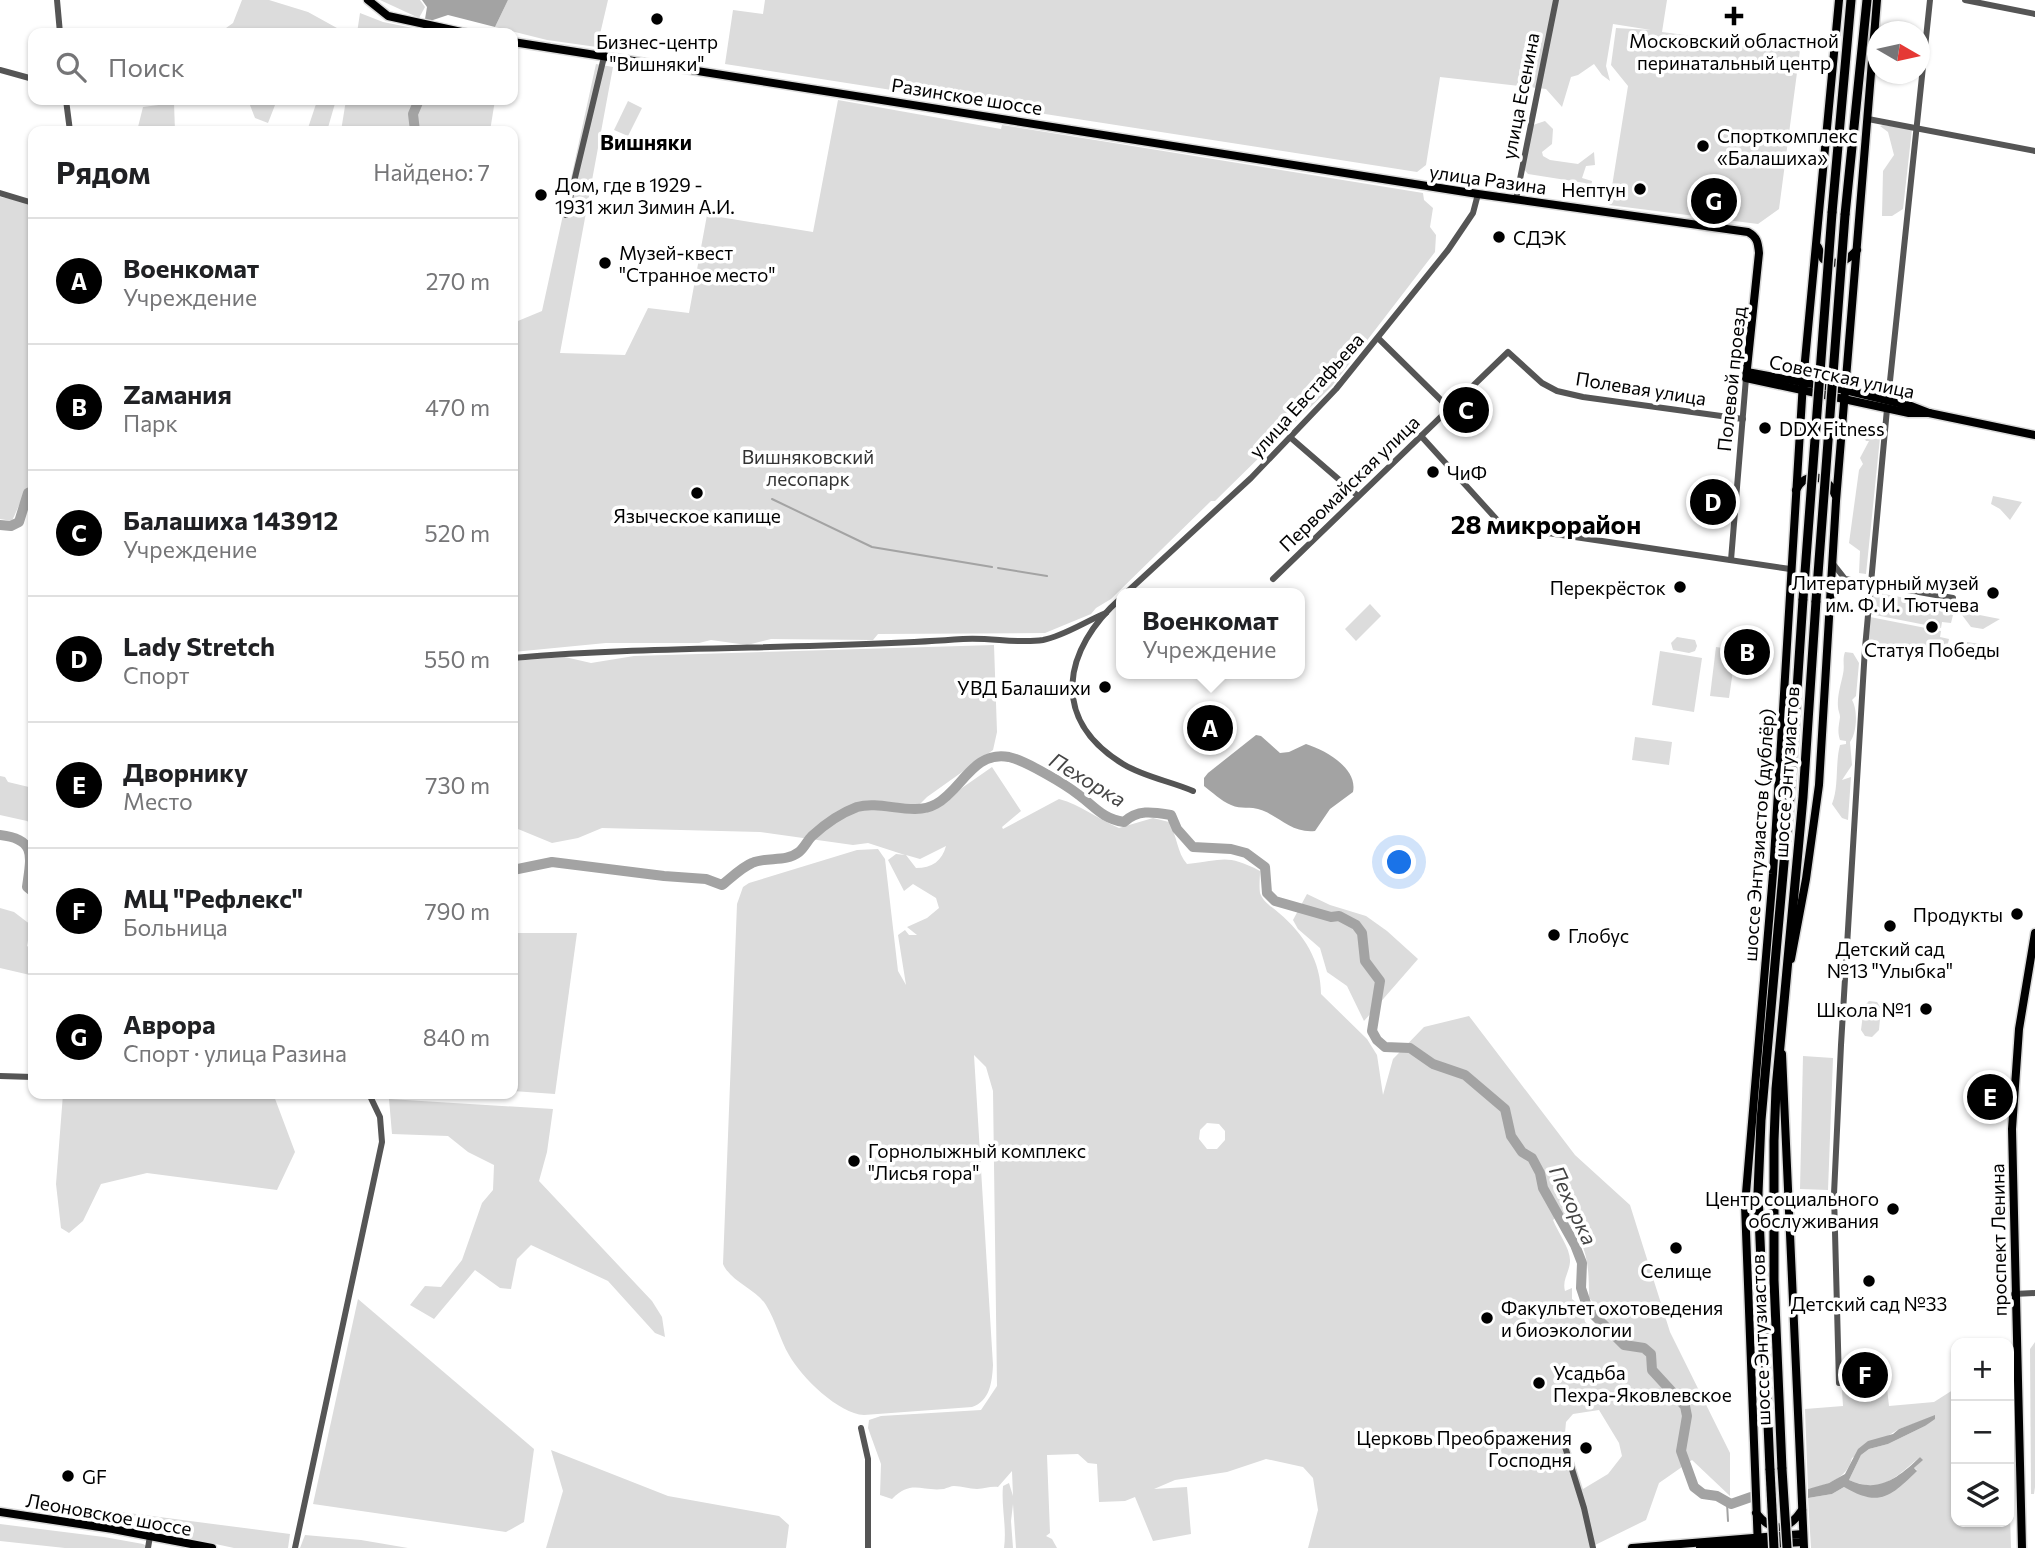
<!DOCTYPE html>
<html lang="ru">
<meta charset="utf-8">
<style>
body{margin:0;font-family:Commissioner,sans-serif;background:#f2f2f2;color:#202124}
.controls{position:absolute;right:21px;bottom:21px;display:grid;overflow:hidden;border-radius:14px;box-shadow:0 2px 5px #0004}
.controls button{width:63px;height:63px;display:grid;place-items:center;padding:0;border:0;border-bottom:2px solid #e0e0e0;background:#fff;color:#202124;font:35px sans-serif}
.compass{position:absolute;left:1867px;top:21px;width:63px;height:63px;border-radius:50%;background:#fff;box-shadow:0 2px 5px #0004;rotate:99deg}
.you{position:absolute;left:1400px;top:863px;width:24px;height:24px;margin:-18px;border:5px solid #fff;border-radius:50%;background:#1a73e8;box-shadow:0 0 0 10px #1a73e833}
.badge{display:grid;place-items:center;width:46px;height:46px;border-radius:50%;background:#000;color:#fff;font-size:23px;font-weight:700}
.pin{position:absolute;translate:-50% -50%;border:4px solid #fff;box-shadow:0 2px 7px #0006}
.popup{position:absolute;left:1116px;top:588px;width:189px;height:91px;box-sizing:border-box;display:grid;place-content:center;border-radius:14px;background:#fff;filter:drop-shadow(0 2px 5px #0005);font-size:23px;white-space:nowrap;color:#757577}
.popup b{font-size:26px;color:#202124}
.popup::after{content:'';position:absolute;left:50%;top:100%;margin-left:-14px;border:14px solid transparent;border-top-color:#fff}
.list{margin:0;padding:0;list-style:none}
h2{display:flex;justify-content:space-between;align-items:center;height:91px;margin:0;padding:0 28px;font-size:30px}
h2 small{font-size:23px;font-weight:400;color:#757577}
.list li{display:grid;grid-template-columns:46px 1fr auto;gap:21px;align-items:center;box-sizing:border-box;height:126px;padding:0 28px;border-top:2px solid #e0e0e0}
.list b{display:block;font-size:26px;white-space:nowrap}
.list p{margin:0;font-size:23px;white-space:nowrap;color:#757577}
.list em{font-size:23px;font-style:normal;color:#757577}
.icon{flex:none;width:38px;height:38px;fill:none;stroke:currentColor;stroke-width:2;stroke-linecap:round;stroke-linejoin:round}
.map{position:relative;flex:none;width:2035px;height:1548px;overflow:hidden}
.search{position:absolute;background:#fff;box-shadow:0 2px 5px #0004;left:28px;top:28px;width:490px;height:77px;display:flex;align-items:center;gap:18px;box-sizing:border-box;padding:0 24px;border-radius:14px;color:#757577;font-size:26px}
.panel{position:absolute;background:#fff;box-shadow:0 2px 5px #0004;left:28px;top:126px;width:490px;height:973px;border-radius:14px}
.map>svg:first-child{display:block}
</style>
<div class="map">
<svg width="2035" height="1548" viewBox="0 0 2035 1548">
<rect width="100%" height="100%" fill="#fff"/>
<g fill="#dcdcdc" fill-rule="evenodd">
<path d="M242 0H269L308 12 346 33H219L233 23Z"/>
<path d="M380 0H420L425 7 419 18Z"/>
<path d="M508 0H608L597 47 547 40 495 27Z"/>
<path d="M765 0H1667L1662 32 1800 50 1779 209 1758 224 1609 205 1628 86 1611 65 1616 28 1651 30 1613 24 1606 66 1610 81 1602 75 1594 64 1578 75 1571 77 1562 107 1546 89 1440 77 1426 165 1417 172 725 64 733 10 763 14Z"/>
<path d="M360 13 383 22 438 33H357Z"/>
<path d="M596 64 613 67 560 353 625 355 648 308 689 313 707 215 813 232 838 100 1001 129 1002 125 1423 193 1424 200 1433 208 1430 227 1436 235 1435 252 1332 386 1215 501H1211L1111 599 1096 608 1091 614 1045 633 878 634 873 640 771 639 747 645 711 640 699 643H606L513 652V323L542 311Z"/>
<path d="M248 100H277L268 123 255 118Z"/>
<path d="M289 100H336L327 131H307L316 104Z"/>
<path d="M346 100H495L490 131H341Z"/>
<path d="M628 101 642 108 628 136 614 130Z"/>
<path d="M174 103 175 131H137L143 107Z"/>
<path d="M1545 121 1553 129 1552 144 1542 152 1543 156 1550 160 1578 164 1594 152 1595 165 1586 166 1582 178 1592 181 1591 187 1585 183 1528 174 1523 168 1533 125Z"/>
<path d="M1883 125 1912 129 1903 209 1892 216H1882L1883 171 1894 155 1888 132 1880 126Z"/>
<path d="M0 197 33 203V486L24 494 12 521 0 519Z"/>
<path d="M1863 425 1881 428 1866 574 1859 573 1860 551 1849 543 1859 470 1863 464 1860 458 1869 441H1866L1861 433Z"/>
<path d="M1993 496 2022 502 2010 520 2000 509 1991 504Z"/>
<path d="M1873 592 1955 607 1951 623 1942 622 1941 628 1870 614Z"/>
<path d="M1370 604 1381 616 1356 641 1345 629Z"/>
<path d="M1959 611 2000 619 1983 629 1971 627Z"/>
<path d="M1870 617 1941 631 1940 637 1949 639 1945 656 1872 644 1868 639Z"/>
<path d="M1677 637 1695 640 1697 646 1695 651 1689 653 1673 650 1671 643Z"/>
<path d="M1967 642 1980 644 1992 660 1952 652Z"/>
<path d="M994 645 997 732 993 750 927 797 911 813H926L992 767 1021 811 1002 827 1003 829 1059 799C1081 805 1098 819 1119 828L1153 818 1169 822C1177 835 1177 853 1187 864 1223 861 1225 853 1260 871 1260 877 1259 886 1260 893 1263 902 1272 907 1279 913 1304 934 1321 961 1321 994L1367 1039 1377 1055 1383 1095 1393 1059 1424 1027 1469 1016 1575 1155 1630 1205 1670 1332 1730 1453V1496L1692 1460 1659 1483 1646 1520 1589 1548H1308L1318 1510 1313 1478 1303 1467 1266 1459 1227 1472 1175 1480 1154 1489 1187 1487 1191 1534 1153 1541 1135 1497 1125 1501 1099 1502 1097 1464 1088 1463 1078 1454 1047 1455 1050 1533 1046 1536 1052 1539 1057 1548H1016L1013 1504 1011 1521 1013 1548H1004C1007 1527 1001 1506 1003 1486L1009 1483 1013 1496 1012 1471 998 1487C990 1486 985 1489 977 1489 969 1489 962 1486 954 1486 951 1486 947 1488 944 1489 921 1492 912 1479 892 1499L880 1495 881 1464 868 1428 869 1420 881 1416 981 1410 997 1386 993 1091 986 1067 974 1055 993 1365C992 1382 990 1401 972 1407L864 1415C839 1414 801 1377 789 1355 780 1340 776 1321 766 1305 756 1289 731 1282 723 1264L737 904 743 887 749 883 857 850 878 849 885 859 898 971 906 985 898 935 905 930 909 935H917L907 927 927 918 939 908 936 898 913 884 904 891 888 860 896 854 905 855 868 843 853 845 760 832 602 828 578 838 552 843 518 829 513 834V661L565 657 591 663 634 656ZM946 846C942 861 932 868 916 868L906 855 920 859ZM1207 1123 1219 1124 1225 1131V1140L1217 1149H1207L1199 1139 1200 1130ZM1559 1214C1587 1240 1589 1260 1589 1298L1609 1318 1592 1327 1585 1322 1582 1307 1572 1299V1288L1565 1291C1562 1280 1569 1273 1570 1262 1571 1249 1558 1233 1553 1220ZM1599 1410 1619 1443 1622 1456 1608 1474 1583 1489 1565 1433 1566 1422 1573 1414Z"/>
<path d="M1716 647 1736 650 1729 698 1710 696Z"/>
<path d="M1660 651 1702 658 1694 712 1652 705Z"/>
<path d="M1845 652 1853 653 1859 663 1856 696 1852 700C1858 710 1857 733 1850 742L1852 765 1842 780 1851 777 1848 820 1842 818 1832 804C1839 787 1835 764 1840 745L1846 744V741L1840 740C1837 731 1839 726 1840 717 1840 714 1838 710 1838 707 1837 696 1841 684 1843 674 1845 666 1842 660 1845 652Z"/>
<path d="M1635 737 1672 742 1669 765 1632 760Z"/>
<path d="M0 776 5 777 8 782 33 788V825L27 821 0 815Z"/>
<path d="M1307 894 1330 905 1366 916 1387 931 1418 959 1364 1021 1347 986 1327 972 1320 948 1298 929 1293 920Z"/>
<path d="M0 908 14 912 31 925 27 946 33 950V1044L29 1038 30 975 0 968Z"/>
<path d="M513 933H577L555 1094 513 1091Z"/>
<path d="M1869 1001 1877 1002 1881 1008 1879 1030 1872 1037 1865 1036 1861 1030 1864 1006Z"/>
<path d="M1803 1056 1833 1058 1828 1190 1800 1189Z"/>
<path d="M1977 1077 2002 1081 2001 1113 1975 1109Z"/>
<path d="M63 1094 274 1096 295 1152 277 1190 147 1173 101 1184 83 1221 69 1233 61 1228 56 1184Z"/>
<path d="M389 1099 553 1109 547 1152 539 1181 652 1301 662 1317 665 1337 655 1333 608 1281 531 1245 517 1259 511 1289 500 1288 475 1270 434 1319 410 1305 425 1286 441 1287 462 1260 482 1203 493 1190 494 1165 468 1152 448 1136 392 1134Z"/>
<path d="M358 1299 534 1449 524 1522 506 1532 313 1504Z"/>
<path d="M2035 1342V1487L2034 1494H2031L2030 1349Z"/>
<path d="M1887 1388 1889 1406 1934 1402 1956 1388V1522H2009V1481L2011 1548H1811L1808 1498 1832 1494 1844 1487 1873 1497 1917 1470 1914 1468 1922 1460 1920 1457C1896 1476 1883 1495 1849 1480L1861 1455 1869 1449 1888 1444 1925 1426 1935 1416 1899 1429 1852 1458C1847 1479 1827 1485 1808 1489L1805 1409 1843 1406 1842 1390Z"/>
<path d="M551 1450 668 1496 779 1516 789 1525 786 1548H546L563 1491Z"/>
<path d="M98 1509 290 1534 288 1548H234L110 1521Z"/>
<path d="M0 1524 104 1537 143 1544 150 1548H65L0 1541Z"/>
<path d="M305 1535 361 1540 408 1548H300Z"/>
</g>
<g fill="#a3a3a3">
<path d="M422 0H508L495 27 448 15 430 21 425 19 427 7Z"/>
<path d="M1256 735 1261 736 1280 753 1289 752 1306 744C1325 750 1358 768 1353 792L1330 809 1315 831C1289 834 1274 810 1253 808 1245 807 1239 809 1231 805 1221 801 1212 792 1204 786V778L1208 773Z"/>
<path d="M1935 1415V1419L1925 1426 1888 1444 1869 1449 1861 1455 1849 1480C1879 1494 1899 1477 1920 1457L1923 1460 1914 1468 1917 1471C1891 1496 1880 1508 1844 1487L1832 1494 1808 1498V1489L1829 1483 1845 1474 1858 1449 1868 1441 1893 1434 1899 1429Z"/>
</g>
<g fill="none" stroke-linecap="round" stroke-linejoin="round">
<g stroke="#a3a3a3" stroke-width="2">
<path d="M772 499 872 547 992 567"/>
<path d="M998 568 1047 576"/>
<path d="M1727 1503 1728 1521"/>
</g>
<g stroke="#a3a3a3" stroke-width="10">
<path d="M415 131 413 114 419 100"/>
<path d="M0 525 11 526 19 522 28 493 33 491"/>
<path d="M0 835C37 839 31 857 27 887L33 892"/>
<path d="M513 870 552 862 664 876 706 879 722 885C731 878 742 867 752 863 768 856 785 863 799 852 804 848 807 841 812 836 825 824 841 813 857 807 882 800 913 817 936 804 962 790 973 750 1009 757 1026 761 1065 784 1079 795 1095 807 1103 819 1124 822 1138 809 1153 812 1171 815L1177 829 1193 847 1231 849 1246 853 1265 867 1267 893 1275 901 1331 917 1339 916 1356 925 1362 933 1365 961 1380 981 1372 1031 1377 1040 1385 1047 1410 1048 1433 1064 1465 1075 1505 1109 1511 1136 1522 1152 1532 1158 1540 1173 1543 1188 1575 1245 1582 1263 1581 1288 1588 1309 1624 1345 1644 1348 1651 1354 1652 1370 1685 1406 1687 1416 1681 1451 1694 1487 1703 1494 1717 1496 1731 1504 1751 1497"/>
</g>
<g stroke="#dbdbdb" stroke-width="11">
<g id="major">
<path d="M368 0 388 16 466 33"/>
<path d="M513 42 1478 194 1748 232C1757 237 1758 242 1759 253L1746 378 1909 413H1929"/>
<path d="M1818 247 1823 259C1837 267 1847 261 1857 250"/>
<path d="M1747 372 1845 390 1911 406 1929 413 2035 435"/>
<path d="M1796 490C1806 470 1828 475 1835 495"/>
<path d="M1791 959 1806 879 1819 785 1836 501 1877 0"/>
<path d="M1782 1054 1804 1548"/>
<path d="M0 1512 113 1529 212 1548"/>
<path d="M1756 1513C1773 1534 1788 1531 1802 1510"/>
<path d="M1632 1548 1803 1534"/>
<path d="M1700 1548 1803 1542"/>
<path d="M1758 1548 1745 1205 1773 874 1803 382 1839 0"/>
<path d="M2022 1548 2012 1129 2019 1029 2035 933"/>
</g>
</g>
<g stroke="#dbdbdb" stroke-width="12">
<g id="highway">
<path d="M1832 213 1851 0"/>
<path d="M1845 215 1867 0"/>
<path d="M1782 1469 1774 1280V1141L1776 1089 1803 797 1816 601"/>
<path d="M1770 1470 1758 1193 1761 1120 1790 796 1803 599"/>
</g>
</g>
<g stroke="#555" stroke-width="6">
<path d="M57 0 60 33"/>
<path d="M1965 0 2035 14"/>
<path d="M0 70 33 79"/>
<path d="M66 100 70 131"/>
<path d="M1868 119 2035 151"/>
<path d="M0 193 33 203"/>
<path d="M1516 199 1556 0"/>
<path d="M566 215 604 57"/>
<path d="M1378 338 1449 408"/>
<path d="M1888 400 1930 0"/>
<path d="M1421 436 1499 522 1508 527 1790 569"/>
<path d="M1291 438 1358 496"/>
<path d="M1731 560 1746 378"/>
<path d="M1834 565 1845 579 1953 598"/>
<path d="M1273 579 1508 352 1542 383 1557 391 1583 397 1743 419"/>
<path d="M1126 593 1251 478 1336 389 1448 250 1473 213 1478 194"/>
<path d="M1121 598C1063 649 1049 719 1123 764 1144 777 1170 781 1193 791"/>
<path d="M513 658C663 645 813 650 963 639 990 637 1017 644 1043 640 1064 636 1086 621 1106 613"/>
<path d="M0 1076 33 1077"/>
<path d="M2014 1294 2035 1293"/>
<path d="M1839 1383 1834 1194 1841 1045 1865 648 1887 409"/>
<path d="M861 1428 868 1459V1548"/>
<path d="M1562 1437 1584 1508 1593 1548"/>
<path d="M148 1548 150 1536"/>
<path d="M295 1548 382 1142 380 1117 369 1094"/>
</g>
<use href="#major" stroke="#000" stroke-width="8"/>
<use href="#highway" stroke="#000" stroke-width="9"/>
<g stroke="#dbdbdb" stroke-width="12" stroke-linecap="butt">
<g id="highway-bridge">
<path d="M1803 599 1832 213"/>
<path d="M1816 601 1845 215"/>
<path d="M1782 1469 1787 1548"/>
<path d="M1770 1470 1774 1548"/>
</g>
</g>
<use href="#highway-bridge" stroke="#000" stroke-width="9"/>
</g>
<g fill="#000" stroke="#fff" stroke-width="2.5">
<path d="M1730.5 5.5h7v7h7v7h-7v7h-7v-7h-7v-7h7z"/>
<circle cx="657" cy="19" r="7"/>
<circle cx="1703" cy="146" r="7"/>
<circle cx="1640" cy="189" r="7"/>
<circle cx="541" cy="195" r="7"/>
<circle cx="1499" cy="237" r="7"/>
<circle cx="605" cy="263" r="7"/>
<circle cx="1765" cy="428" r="7"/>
<circle cx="1433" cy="472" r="7"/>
<circle cx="697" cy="493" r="7"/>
<circle cx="1680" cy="587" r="7"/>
<circle cx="1993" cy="593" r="7"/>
<circle cx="1932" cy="627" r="7"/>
<circle cx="1105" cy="687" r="7"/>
<circle cx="2017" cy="914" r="7"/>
<circle cx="1890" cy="926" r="7"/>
<circle cx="1554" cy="935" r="7"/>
<circle cx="1926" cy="1009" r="7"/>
<circle cx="854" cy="1161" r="7"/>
<circle cx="1893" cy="1209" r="7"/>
<circle cx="1676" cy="1248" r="7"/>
<circle cx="1869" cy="1281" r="7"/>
<circle cx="1487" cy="1318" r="7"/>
<circle cx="1539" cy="1383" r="7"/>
<circle cx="1586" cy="1448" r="7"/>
<circle cx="68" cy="1476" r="7"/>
</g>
<g text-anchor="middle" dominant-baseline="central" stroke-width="7" stroke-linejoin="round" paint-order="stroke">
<g font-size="19" fill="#000" stroke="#fff" text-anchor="start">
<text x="1734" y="40" text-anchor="middle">Московский областной<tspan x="1734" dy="22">перинатальный центр</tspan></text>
<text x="657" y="41" text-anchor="middle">Бизнес-центр<tspan x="657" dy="22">"Вишняки"</tspan></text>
<text x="1717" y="135">Спорткомплекс<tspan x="1717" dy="22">«Балашиха»</tspan></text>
<text x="555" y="184">Дом, где в 1929 -<tspan x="555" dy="22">1931 жил Зимин А.И.</tspan></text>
<text x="1626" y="189" text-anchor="end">Нептун</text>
<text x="1513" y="237">СДЭК</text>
<text x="619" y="252">Музей-квест<tspan x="619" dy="22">"Странное место"</tspan></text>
<text x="1779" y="428">DDX Fitness</text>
<text x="1447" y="472">ЧиФ</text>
<text x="697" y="515" text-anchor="middle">Языческое капище</text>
<text x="1979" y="582" text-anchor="end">Литературный музей<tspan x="1979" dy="22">им. Ф. И. Тютчева</tspan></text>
<text x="1666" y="587" text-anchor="end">Перекрёсток</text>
<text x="1932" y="649" text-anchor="middle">Статуя Победы</text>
<text x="1091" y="687" text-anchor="end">УВД Балашихи</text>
<text x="2003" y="914" text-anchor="end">Продукты</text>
<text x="1568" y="935">Глобус</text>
<text x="1890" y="948" text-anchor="middle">Детский сад<tspan x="1890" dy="22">№13 "Улыбка"</tspan></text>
<text x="1912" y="1009" text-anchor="end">Школа №1</text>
<text x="868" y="1150">Горнолыжный комплекс<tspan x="868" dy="22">"Лисья гора"</tspan></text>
<text x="1879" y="1198" text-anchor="end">Центр социального<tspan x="1879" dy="22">обслуживания</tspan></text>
<text x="1676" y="1270" text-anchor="middle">Селище</text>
<text x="1869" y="1303" text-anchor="middle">Детский сад №33</text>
<text x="1501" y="1307">Факультет охотоведения<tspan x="1501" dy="22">и биоэкологии</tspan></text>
<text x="1553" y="1372">Усадьба<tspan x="1553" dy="22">Пехра-Яковлевское</tspan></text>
<text x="1572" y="1437" text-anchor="end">Церковь Преображения<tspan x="1572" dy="22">Господня</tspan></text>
<text x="82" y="1476">GF</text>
</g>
<g font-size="19" fill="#000" stroke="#fff">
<text transform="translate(967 96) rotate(9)">Разинское шоссе</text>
<text transform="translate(1520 96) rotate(-79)">улица Есенина</text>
<text transform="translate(1488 179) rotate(8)">улица Разина</text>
<text transform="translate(1842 376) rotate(12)">Советская улица</text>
<text transform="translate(1731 379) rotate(-84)">Полевой проезд</text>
<text transform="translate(1641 388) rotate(9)">Полевая улица</text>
<text transform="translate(1306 395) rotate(-48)">улица Евстафьева</text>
<text transform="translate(1349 483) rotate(-44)">Первомайская улица</text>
<text transform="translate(1786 772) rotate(-86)">шоссе Энтузиастов</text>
<text transform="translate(1758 835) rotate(-86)">шоссе Энтузиастов (дублёр)</text>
<text transform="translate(1998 1240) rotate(-91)">проспект Ленина</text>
<text transform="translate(1760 1340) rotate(-92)">шоссе Энтузиастов</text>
<text transform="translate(109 1514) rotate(10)">Леоновское шоссе</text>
</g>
<g font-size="19" fill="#333" stroke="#fff">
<text x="808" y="456">Вишняковский<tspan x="808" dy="22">лесопарк</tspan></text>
</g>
<g font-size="21" font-weight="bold" fill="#000" stroke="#fff">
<text x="646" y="141">Вишняки</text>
</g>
<g font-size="21" font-style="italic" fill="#444" stroke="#fff">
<text transform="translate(1088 779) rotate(31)">Пехорка</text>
<text transform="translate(1574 1205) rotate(65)">Пехорка</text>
</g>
<g font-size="26" font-weight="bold" fill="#000" stroke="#fff">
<text x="1546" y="523">28 микрорайон</text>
</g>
</g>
</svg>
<div class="controls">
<button>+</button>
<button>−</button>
<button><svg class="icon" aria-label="layers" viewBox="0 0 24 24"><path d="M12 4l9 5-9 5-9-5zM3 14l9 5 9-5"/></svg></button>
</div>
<svg class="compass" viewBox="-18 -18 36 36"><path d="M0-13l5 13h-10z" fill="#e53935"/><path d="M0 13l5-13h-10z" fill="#757577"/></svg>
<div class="you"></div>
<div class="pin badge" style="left:1210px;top:728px">A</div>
<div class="popup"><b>Военкомат</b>Учреждение</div>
<div class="pin badge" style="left:1747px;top:652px">B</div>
<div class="pin badge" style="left:1466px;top:410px">C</div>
<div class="pin badge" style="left:1713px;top:502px">D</div>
<div class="pin badge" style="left:1990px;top:1097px">E</div>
<div class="pin badge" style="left:1865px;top:1375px">F</div>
<div class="pin badge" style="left:1714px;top:201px">G</div>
<div class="search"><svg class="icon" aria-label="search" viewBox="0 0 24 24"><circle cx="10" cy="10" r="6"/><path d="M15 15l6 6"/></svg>Поиск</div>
<section class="panel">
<h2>Рядом<small>Найдено: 7</small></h2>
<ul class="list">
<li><span class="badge">A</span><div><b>Военкомат</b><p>Учреждение</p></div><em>270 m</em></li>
<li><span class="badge">B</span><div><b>Zамания</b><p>Парк</p></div><em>470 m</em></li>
<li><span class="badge">C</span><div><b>Балашиха 143912</b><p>Учреждение</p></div><em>520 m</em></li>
<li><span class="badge">D</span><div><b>Lady Stretch</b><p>Спорт</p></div><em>550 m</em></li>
<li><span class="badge">E</span><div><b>Дворнику</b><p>Место</p></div><em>730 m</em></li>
<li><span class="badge">F</span><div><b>МЦ &quot;Рефлекс&quot;</b><p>Больница</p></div><em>790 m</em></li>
<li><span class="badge">G</span><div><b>Аврора</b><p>Спорт · улица Разина</p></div><em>840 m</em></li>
</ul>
</section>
</div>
